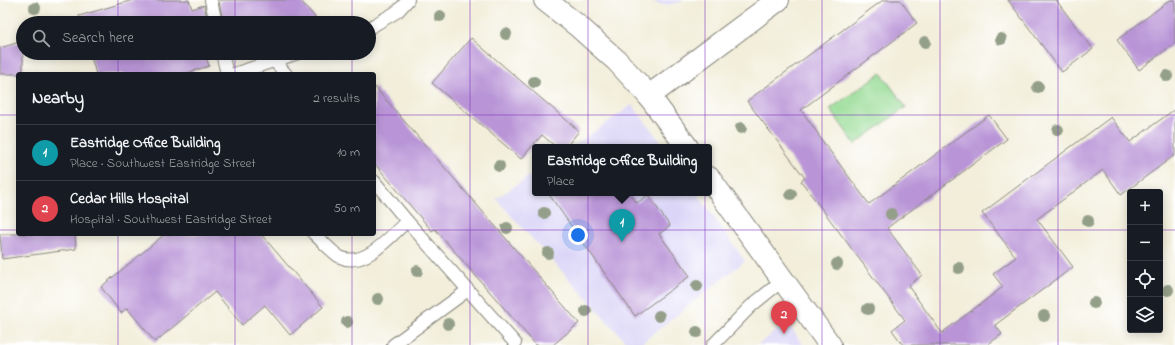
<!DOCTYPE html>
<meta charset="utf-8">
<style>
body{margin:0;font-family:"Indie Flower",sans-serif;background:#242831;color:#f1f3f6}
.controls{position:absolute;right:12px;bottom:12px;display:grid;overflow:hidden;border-radius:4px;box-shadow:0 2px 10px #0003}
.controls button{width:36px;height:36px;display:grid;place-items:center;padding:0;border:0;border-bottom:1px solid #363941;background:#171b24;color:#f1f3f6;font:20px sans-serif}
.you{position:absolute;left:578px;top:235px;width:14px;height:14px;margin:-10px;border:3px solid #fff;border-radius:50%;background:#1a73e8;box-shadow:0 0 0 6px #1a73e833}
.badge{display:grid;place-items:center;width:26px;height:26px;border-radius:50%;background:#1f6fb2;color:#fff;font-size:13px;font-weight:700}
.pin{position:absolute;translate:-50% -33px;filter:drop-shadow(0 1px 2px #0008)}
.pin::after{content:'';position:absolute;top:21px;width:14px;height:12px;background:inherit;clip-path:polygon(0 0,100% 0,50% 100%)}
.popup{position:absolute;left:532px;top:144px;width:180px;height:52px;box-sizing:border-box;display:grid;place-content:center;border-radius:4px;background:#171b24;filter:drop-shadow(0 1px 3px #0005);font-size:13px;white-space:nowrap;color:#9ea1a6}
.popup b{font-size:15px;color:#f1f3f6}
.popup::after{content:'';position:absolute;left:50%;top:100%;margin-left:-8px;border:8px solid transparent;border-top-color:#171b24}
.list{margin:0;padding:0;list-style:none}
h2{display:flex;justify-content:space-between;align-items:center;height:52px;margin:0;padding:0 16px;font-size:17px}
h2 small{font-size:13px;font-weight:400;color:#9ea1a6}
.list li{display:grid;grid-template-columns:26px 1fr auto;gap:12px;align-items:center;box-sizing:border-box;height:56px;padding:0 16px;border-top:1px solid #363941}
.list b{display:block;font-size:15px;white-space:nowrap}
.list p{margin:0;font-size:13px;white-space:nowrap;color:#9ea1a6}
.list em{font-size:13px;font-style:normal;color:#9ea1a6}
.icon{flex:none;width:22px;height:22px;fill:none;stroke:currentColor;stroke-width:2;stroke-linecap:round;stroke-linejoin:round}
.map{position:relative;flex:none;width:1175px;height:345px;overflow:hidden}
.search{position:absolute;background:#171b24;box-shadow:0 2px 10px #0003;left:16px;top:16px;width:360px;height:44px;display:flex;align-items:center;gap:10px;box-sizing:border-box;padding:0 14px;border-radius:22px;color:#9ea1a6;font-size:15px}
.panel{position:absolute;background:#171b24;box-shadow:0 2px 10px #0003;left:16px;top:72px;width:360px;height:164px;border-radius:4px}
.map>svg:first-child{display:block}
</style>
<div class="map">
<svg width="1175" height="345" viewBox="0 0 1175 345">
<rect width="100%" height="100%" fill="#fff"/>
<filter id="ink" filterUnits="userSpaceOnUse"><feTurbulence type="fractalNoise" baseFrequency=".025" numOctaves="2"/><feDisplacementMap in="SourceGraphic" scale="8" xChannelSelector="R" yChannelSelector="G"/><feConvolveMatrix kernelMatrix="1 2 1 2 8 2 1 2 1" color-interpolation-filters="sRGB"/></filter>
<filter id="wash" filterUnits="userSpaceOnUse"><feTurbulence type="fractalNoise" baseFrequency=".012" numOctaves="4" result="noise"/><feDisplacementMap in="SourceGraphic" scale="16" xChannelSelector="R" yChannelSelector="G"/><feGaussianBlur stdDeviation="0.9" result="paint"/><feColorMatrix in="noise" values="0 0 0 0 0 0 0 0 0 0 0 0 0 0 0 0 0 1.4 0 .05"/><feComposite in="paint" operator="in"/></filter>
<g filter="url(#wash)">
<rect width="100%" height="100%" fill="#f2eeda"/>
<g fill="#dbd6f7">
<path d="M651 0H683L681 2 666 5 658 4Z"/>
<path d="M632 105 665 147H572L615 117Z"/>
<path d="M535 172V193H697L745 261 639 345H629L496 199Z"/>
<path d="M787 322 803 345H758Z"/>
</g>
<path fill="#97db94" stroke="#5a7c58" d="M881 73 906 107 855 144 830 109Z"/>
<g id="blocks">
<g fill="#b995d7">
<path d="M133 0H189L192 9 204 5 208 23H81L79 16Z"/>
<path d="M223 0H300L320 23H223L219 1Z"/>
<path d="M883 0H900L917 23 801 110 819 135H818L869 204 989 115 1007 139 887 228 922 275 908 286 942 333 1003 287 993 274 1016 257 982 213 1111 117 1130 142 1175 109V155L1121 195 1103 170 1037 219 1073 267 995 325 1002 334 987 345H903L892 330 905 320 801 181 805 178 747 101Z"/>
<path d="M1008 0H1056L1093 49 1062 72Z"/>
<path d="M1170 0H1175V43L1139 70 1117 40Z"/>
<path d="M471 38 579 131 566 147H556L542 135 521 159 432 83Z"/>
<path d="M23 41V74H0V48Z"/>
<path d="M90 53H205L209 66 184 74H96Z"/>
<path d="M374 86 579 323 553 345H536L435 229 432 231 374 163Z"/>
<path d="M548 193H629L637 203 648 195 670 226 659 234 690 276 635 316Z"/>
<path d="M0 234H75L76 249 2 259Z"/>
<path d="M165 234H261L323 307 290 335 265 305 242 325 215 292 155 342 127 308 121 313 101 287Z"/>
</g>
</g>
</g>
<g filter="url(#ink)">
<use href="#blocks" fill-opacity="0" stroke="#87857b" stroke-width="1"/>
<g fill="none" stroke-linecap="round" stroke-linejoin="round">
<g stroke="#87857b" stroke-width="14">
<g id="service">
<path d="M211 0 216 23"/>
<path d="M369 28 398 11 408 0"/>
<path d="M222 53 227 74"/>
<path d="M274 61 286 74"/>
<path d="M234 74 298 53"/>
<path d="M407 221 515 343"/>
<path d="M314 234C320 239 334 254 340 257 364 269 391 236 407 221L374 181"/>
<path d="M393 345 468 290"/>
<path d="M713 345 751 306 783 280"/>
</g>
</g>
<g stroke="#87857b" stroke-width="24">
<g id="minor">
<path d="M545 0 578 26 617 61 649 96 687 147"/>
<path d="M649 96 778 0"/>
<path d="M709 178 830 345"/>
</g>
</g>
<use href="#service" stroke="#fff" stroke-width="12"/>
<use href="#minor" stroke="#fff" stroke-width="22"/>
</g>
<g fill="#949f89">
<circle cx="35" cy="8" r="6"/>
<circle cx="440" cy="16" r="6"/>
<circle cx="506" cy="34" r="6"/>
<circle cx="1001" cy="39" r="6"/>
<circle cx="925" cy="42" r="6"/>
<circle cx="1167" cy="76" r="6"/>
<circle cx="534" cy="82" r="6"/>
<circle cx="1038" cy="87" r="6"/>
<circle cx="741" cy="128" r="6"/>
<circle cx="1058" cy="130" r="6"/>
<circle cx="499" cy="166" r="6"/>
<circle cx="791" cy="194" r="6"/>
<circle cx="544" cy="213" r="6"/>
<circle cx="891" cy="214" r="6"/>
<circle cx="1088" cy="221" r="6"/>
<circle cx="507" cy="228" r="6"/>
<circle cx="548" cy="253" r="6"/>
<circle cx="837" cy="264" r="6"/>
<circle cx="959" cy="268" r="6"/>
<circle cx="417" cy="271" r="6"/>
<circle cx="697" cy="286" r="6"/>
<circle cx="1168" cy="290" r="6"/>
<circle cx="378" cy="299" r="6"/>
<circle cx="1094" cy="303" r="6"/>
<circle cx="868" cy="309" r="6"/>
<circle cx="586" cy="311" r="6"/>
<circle cx="659" cy="316" r="6"/>
<circle cx="1044" cy="316" r="6"/>
<circle cx="347" cy="322" r="6"/>
<circle cx="448" cy="324" r="6"/>
<circle cx="697" cy="332" r="6"/>
</g>
</g>
<path fill="none" stroke="#7b2cbf" stroke-width="1" stroke-opacity="0.55" d="M118 0V23M235 0V23M352 0V23M470 0V345M588 0V345M705 0V345M822 0V345M940 0V345M1058 0V345M118 53V74M235 53V74M352 53V74M0 115H18M374 115H1175M0 230H18M374 230H1130M1160 230H1175M118 234V345M235 234V345M352 234V345"/>
</svg>
<div class="controls">
<button>+</button>
<button>−</button>
<button><svg class="icon" aria-label="locate" viewBox="0 0 24 24"><circle cx="12" cy="12" r="6"/><path d="M12 2v4M12 18v4M2 12h4M18 12h4"/></svg></button>
<button><svg class="icon" aria-label="layers" viewBox="0 0 24 24"><path d="M12 4l9 5-9 5-9-5zM3 14l9 5 9-5"/></svg></button>
</div>
<div class="you"></div>
<div class="pin badge" style="left:622px;top:242px;background:#0f9aa8">1</div>
<div class="popup"><b>Eastridge Office Building</b>Place</div>
<div class="pin badge" style="left:784px;top:334px;background:#e0444e">2</div>
<div class="search"><svg class="icon" aria-label="search" viewBox="0 0 24 24"><circle cx="10" cy="10" r="6"/><path d="M15 15l6 6"/></svg>Search here</div>
<section class="panel">
<h2>Nearby<small>2 results</small></h2>
<ul class="list">
<li><span class="badge" style="background:#0f9aa8">1</span><div><b>Eastridge Office Building</b><p>Place · Southwest Eastridge Street</p></div><em>10 m</em></li>
<li><span class="badge" style="background:#e0444e">2</span><div><b>Cedar Hills Hospital</b><p>Hospital · Southwest Eastridge Street</p></div><em>50 m</em></li>
</ul>
</section>
</div>
